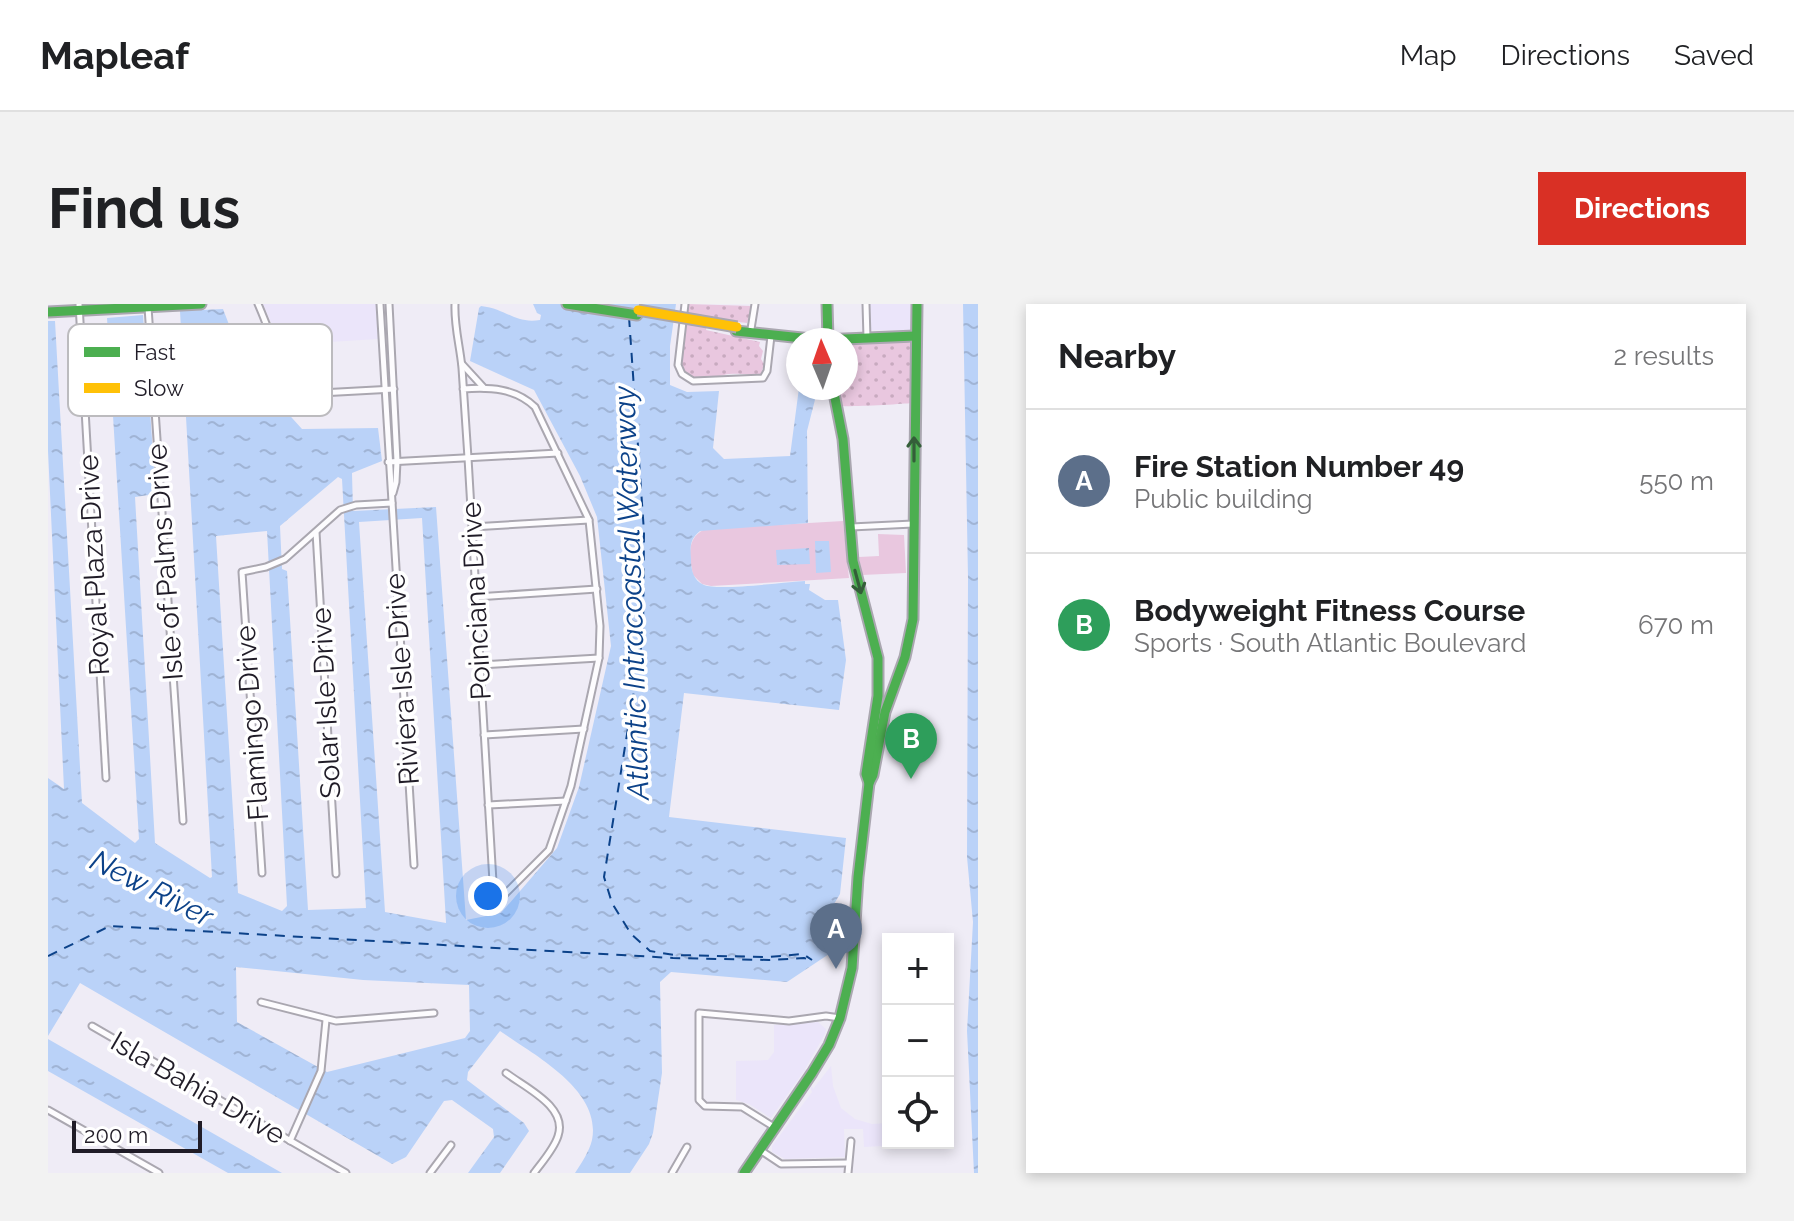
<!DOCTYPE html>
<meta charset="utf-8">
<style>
body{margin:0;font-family:Raleway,sans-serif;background:#f2f2f2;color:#202124}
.controls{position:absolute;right:24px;bottom:24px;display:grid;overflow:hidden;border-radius:0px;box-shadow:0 4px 12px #0003}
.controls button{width:72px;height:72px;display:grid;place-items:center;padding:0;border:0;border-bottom:2px solid #e0e0e0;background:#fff;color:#202124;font:40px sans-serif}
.compass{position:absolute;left:738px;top:24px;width:72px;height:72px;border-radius:50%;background:#fff;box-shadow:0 4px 12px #0003;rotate:358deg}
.scale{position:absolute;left:24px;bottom:20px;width:130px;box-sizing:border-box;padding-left:8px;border:4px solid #201c27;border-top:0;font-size:22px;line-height:28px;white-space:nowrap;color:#201c27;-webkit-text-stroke:6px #fff;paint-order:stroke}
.you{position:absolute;left:440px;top:592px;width:28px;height:28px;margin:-20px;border:6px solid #fff;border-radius:50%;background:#1a73e8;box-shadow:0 0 0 12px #1a73e833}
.badge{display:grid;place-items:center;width:52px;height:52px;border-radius:50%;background:#d93025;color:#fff;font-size:26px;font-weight:700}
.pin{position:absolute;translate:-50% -66px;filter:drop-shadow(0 2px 4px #0008)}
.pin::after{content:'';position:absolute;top:42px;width:28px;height:24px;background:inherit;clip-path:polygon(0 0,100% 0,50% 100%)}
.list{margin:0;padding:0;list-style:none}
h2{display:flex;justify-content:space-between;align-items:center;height:104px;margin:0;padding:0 32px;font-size:34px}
h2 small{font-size:26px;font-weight:400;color:#757577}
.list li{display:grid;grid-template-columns:52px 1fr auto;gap:24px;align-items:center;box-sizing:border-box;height:144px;padding:0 32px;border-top:2px solid #e0e0e0}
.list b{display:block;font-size:30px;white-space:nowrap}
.list p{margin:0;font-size:26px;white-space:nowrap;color:#757577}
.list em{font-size:26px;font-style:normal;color:#757577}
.icon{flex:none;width:44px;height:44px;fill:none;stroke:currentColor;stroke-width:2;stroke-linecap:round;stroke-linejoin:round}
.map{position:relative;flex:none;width:930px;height:869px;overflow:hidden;border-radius:0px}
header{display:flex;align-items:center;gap:48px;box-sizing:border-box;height:112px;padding:0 40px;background:#fff;border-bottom:2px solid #e0e0e0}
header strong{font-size:38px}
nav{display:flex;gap:44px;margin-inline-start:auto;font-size:28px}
.intro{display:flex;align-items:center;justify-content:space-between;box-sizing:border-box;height:192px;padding:0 48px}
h1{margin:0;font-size:56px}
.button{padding:20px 36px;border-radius:0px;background:#d93025;color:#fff;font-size:28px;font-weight:700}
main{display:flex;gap:48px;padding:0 48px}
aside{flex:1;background:#fff;border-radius:0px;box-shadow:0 4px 12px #0003}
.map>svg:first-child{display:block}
</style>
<header>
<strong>Mapleaf</strong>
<nav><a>Map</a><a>Directions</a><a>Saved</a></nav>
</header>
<div class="intro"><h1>Find us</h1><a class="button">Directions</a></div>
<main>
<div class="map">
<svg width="930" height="869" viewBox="0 0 930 869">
<defs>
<pattern id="park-dots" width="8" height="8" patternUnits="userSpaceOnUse" patternTransform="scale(2)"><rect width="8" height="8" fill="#e9c7df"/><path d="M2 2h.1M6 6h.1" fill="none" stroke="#c8aabf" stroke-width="1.8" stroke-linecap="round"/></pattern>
<pattern id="water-ripples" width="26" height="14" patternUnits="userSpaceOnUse" patternTransform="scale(2)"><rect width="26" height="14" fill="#bad2f8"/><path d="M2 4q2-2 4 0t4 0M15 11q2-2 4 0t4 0" fill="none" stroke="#a0b4d5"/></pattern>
</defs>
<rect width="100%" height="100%" fill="#efecf6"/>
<g fill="#ebe5fa">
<path d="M215 0H328L330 35 233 41Z"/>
<path d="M821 0H866L864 26H822Z"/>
<path d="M770 718 778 725 777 730 757 765 765 785 783 762 785 782 793 804 807 815 824 820 840 819V839L875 840 816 843 815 825H796L797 853 737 855 724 848V842L764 788 756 767 723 814 701 800 688 796V757L720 756 726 748V721Z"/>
</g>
<g fill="#e9c7df">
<path d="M795 217 801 274 663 282 654 280 645 271C641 252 638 234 657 225Z"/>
<path d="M830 230 856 231 858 269 814 271 811 253 831 252Z"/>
</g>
<g fill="url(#park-dots)">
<path d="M639 0 704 2 699 19 660 14 658 26 712 38 711 42 715 47 713 55 716 60 713 70C701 72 688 68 676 71 616 87 634 40 639 0Z"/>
<path d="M858 38 862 39 863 99C858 100 799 103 795 102L789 84H798V40Z"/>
</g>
<g fill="url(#water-ripples)" fill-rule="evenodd">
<path d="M485 0H628L622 42V81L639 88 671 87 665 144 676 155 742 152 751 84H770L759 127 760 219 652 227C642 235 642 242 643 255 643 266 645 276 656 281 671 287 737 278 757 277V280H762L761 286 777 296H790L798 356 791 406 636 389 621 513 798 534 792 590 786 600 791 602V604L782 619 790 620 787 646 739 678 623 668 612 678 614 769 605 829 601 840 582 869H527C534 858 541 848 544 836 554 786 486 751 452 727L420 768 419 776 476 819 481 827 452 869H420L446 833 445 825 404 796 396 797 358 853 344 860 32 679 0 732V474L16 485 0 147V17H7L34 499 87 539 91 535 59 14 95 11 108 190 87 193 107 539 162 574 164 573 132 7 175 5 190 44 206 72 254 125 330 124 334 157 304 169 305 207 388 203 418 616 453 609 509 544 531 483 563 342 549 213 532 172 486 86 422 57 431 4 433 2C459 5 467 20 492 16L493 11 489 9ZM290 173 294 175 318 604 260 606 239 267 234 265 232 222ZM374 214 398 618V619L337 608 311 218ZM219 227 239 602 234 607 190 589 168 232ZM188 663 315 676 421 681 422 727 417 734 279 768 189 718Z"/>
<path d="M915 0H930V869H926L919 727 925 618 919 553 920 274Z"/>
<path d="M767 237H781L783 268 768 269Z"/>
<path d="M761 244 762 260 729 261 728 246Z"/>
<path d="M0 735 234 869H180L0 767Z"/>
</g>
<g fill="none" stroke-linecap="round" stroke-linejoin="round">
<g stroke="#0c4289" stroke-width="2" stroke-dasharray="10 8" stroke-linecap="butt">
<path d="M581 13 596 228 595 331 556 573 564 599 583 630 602 647 626 651 720 653 755 650 764 656"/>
<path d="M0 652 62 622 625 654 721 656 756 654 762 656"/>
</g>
<g stroke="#aaa7b0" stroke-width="9">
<g id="street">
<path d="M31 0 58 474"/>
<path d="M210 0C224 31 235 79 272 89L346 85"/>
<path d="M332 0 366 561"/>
<path d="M341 0 349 157 348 178 345 189"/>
<path d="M407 0C406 22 412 42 414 64 416 94 418 124 420 154L446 595H452L501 546 523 482 551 354 552 322 541 216 487 103C467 84 442 83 415 85"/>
<path d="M637 0 630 61 634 70 645 77 715 74 719 67 723 32"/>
<path d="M818 0 819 34"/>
<path d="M100 3 135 517"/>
<path d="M703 25 707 0"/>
<path d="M414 60 436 84"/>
<path d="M340 158 510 149"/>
<path d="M424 223 541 216"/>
<path d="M803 223 865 220"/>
<path d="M268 228 288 570"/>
<path d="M428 293 549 285"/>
<path d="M432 361 551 354"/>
<path d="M436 431 536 425"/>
<path d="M440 501 518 497"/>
<path d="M214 569 194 268 218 263 237 255 292 206 308 201 344 199"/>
<path d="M213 698 288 717 386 709"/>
<path d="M44 722 298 869"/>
<path d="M458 769C478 784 520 803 510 832 506 845 494 858 486 869"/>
<path d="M0 806 111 869"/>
<path d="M726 823 694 803 657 802 651 796V709L741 717 778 712 792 714"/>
<path d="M242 837 273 767 278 716"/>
<path d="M712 846 733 860 800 859"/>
<path d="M382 869 403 841"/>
<path d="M624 869 639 843"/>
<path d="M800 869 803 837"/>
</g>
</g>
<g stroke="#aaa7b0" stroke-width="13">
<g id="fast">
<path d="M519 0 589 11"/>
<path d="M779 0 780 36"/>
<path d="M0 8 153 0"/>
<path d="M688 27 773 36 867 32"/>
<path d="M821 479 825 471 837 408 857 353 865 315 869 0"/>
<path d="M696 869 764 769 781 741 792 714 804 664 810 573 821 479 818 470 830 392V354L805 257 795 135 785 84"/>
</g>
</g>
<use href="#street" stroke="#fdfcfe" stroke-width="5"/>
<use href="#fast" stroke="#4caf50" stroke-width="9"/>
<g stroke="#aaa7b0" stroke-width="13" stroke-linecap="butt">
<path id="slow-bridge" d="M590 6 689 23"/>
</g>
<use href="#slow-bridge" stroke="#ffc107" stroke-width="9"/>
</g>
<defs><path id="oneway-shaft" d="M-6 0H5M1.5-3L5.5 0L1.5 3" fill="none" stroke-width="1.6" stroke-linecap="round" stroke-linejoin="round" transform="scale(2)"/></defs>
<g stroke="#345e39">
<use href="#oneway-shaft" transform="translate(866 145) rotate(-90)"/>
<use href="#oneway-shaft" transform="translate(810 278) rotate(75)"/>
</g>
<g text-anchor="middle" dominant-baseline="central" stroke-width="7" stroke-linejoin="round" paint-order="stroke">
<g font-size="28" fill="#201c27" stroke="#fff">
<text transform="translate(117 258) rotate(-94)">Isle of Palms Drive</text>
<text transform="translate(46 261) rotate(-93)">Royal Plaza Drive</text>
<text transform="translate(428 297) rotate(-93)">Poinciana Drive</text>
<text transform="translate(354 375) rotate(-94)">Riviera Isle Drive</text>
<text transform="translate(278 399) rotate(-93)">Solar Isle Drive</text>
<text transform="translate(204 419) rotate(-94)">Flamingo Drive</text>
<text transform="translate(150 784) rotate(30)">Isla Bahia Drive</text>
</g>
<g font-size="30" font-style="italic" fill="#0c4289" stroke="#fff">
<text transform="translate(583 289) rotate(-92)">Atlantic Intracoastal Waterway</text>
<text transform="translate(104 584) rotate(27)">New River</text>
</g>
</g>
<rect x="20" y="20" width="264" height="92" rx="12" fill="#fff" stroke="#bcbbbe" stroke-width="2"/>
<rect x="36" y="43" width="36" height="10" fill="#4caf50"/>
<rect x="36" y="79" width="36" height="10" fill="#ffc107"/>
<g font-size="22" fill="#201c27">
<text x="86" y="56">Fast</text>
<text x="86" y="92">Slow</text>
</g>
</svg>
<div class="controls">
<button>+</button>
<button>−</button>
<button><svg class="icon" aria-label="locate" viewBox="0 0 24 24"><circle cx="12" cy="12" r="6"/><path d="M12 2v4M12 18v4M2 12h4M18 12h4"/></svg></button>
</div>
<svg class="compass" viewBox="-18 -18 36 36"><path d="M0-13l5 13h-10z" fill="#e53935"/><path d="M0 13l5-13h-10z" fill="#757577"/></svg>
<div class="scale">200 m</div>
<div class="you"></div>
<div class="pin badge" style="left:788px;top:665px;background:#5c6f8a">A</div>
<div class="pin badge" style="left:863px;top:475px;background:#2e9e5b">B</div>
</div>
<aside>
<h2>Nearby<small>2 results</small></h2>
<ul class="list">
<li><span class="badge" style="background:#5c6f8a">A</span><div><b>Fire Station Number 49</b><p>Public building</p></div><em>550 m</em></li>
<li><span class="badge" style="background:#2e9e5b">B</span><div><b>Bodyweight Fitness Course</b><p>Sports · South Atlantic Boulevard</p></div><em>670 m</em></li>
</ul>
</aside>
</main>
